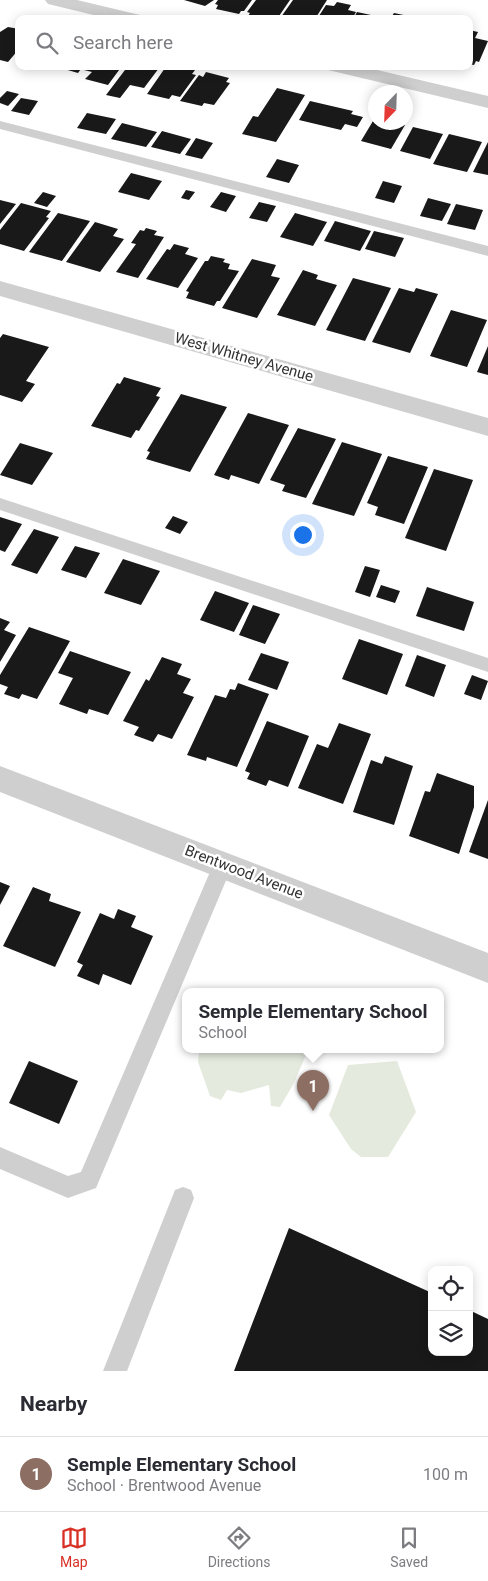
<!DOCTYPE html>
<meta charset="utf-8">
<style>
body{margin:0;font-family:Roboto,sans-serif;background:#f7f7f7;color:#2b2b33}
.controls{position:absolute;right:15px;bottom:15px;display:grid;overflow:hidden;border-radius:10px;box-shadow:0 2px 12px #0003}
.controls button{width:45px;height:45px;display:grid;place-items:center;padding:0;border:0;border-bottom:1px solid #e1e1e2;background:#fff;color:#2b2b33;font:25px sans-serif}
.compass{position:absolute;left:368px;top:85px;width:45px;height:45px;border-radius:50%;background:#fff;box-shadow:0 2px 12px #0003;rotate:203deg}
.you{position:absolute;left:302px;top:534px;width:18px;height:18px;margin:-12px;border:4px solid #fff;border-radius:50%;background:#1a73e8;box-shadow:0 0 0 8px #1a73e833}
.badge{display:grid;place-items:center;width:32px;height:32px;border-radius:50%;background:#d93025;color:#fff;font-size:16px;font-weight:700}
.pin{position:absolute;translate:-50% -41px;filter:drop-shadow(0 1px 2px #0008)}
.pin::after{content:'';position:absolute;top:26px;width:18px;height:15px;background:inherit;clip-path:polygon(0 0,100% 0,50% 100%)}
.popup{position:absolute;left:182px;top:988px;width:262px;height:65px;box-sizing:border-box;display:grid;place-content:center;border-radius:10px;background:#fff;filter:drop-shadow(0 1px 4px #0005);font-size:16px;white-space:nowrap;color:#7c7c81}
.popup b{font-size:19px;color:#2b2b33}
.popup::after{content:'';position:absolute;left:50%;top:100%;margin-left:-10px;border:10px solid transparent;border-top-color:#fff}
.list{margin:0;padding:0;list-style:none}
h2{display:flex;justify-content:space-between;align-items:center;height:65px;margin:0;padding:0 20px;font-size:21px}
h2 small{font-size:16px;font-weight:400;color:#7c7c81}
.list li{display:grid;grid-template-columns:32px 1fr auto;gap:15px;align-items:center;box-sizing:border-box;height:75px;padding:0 20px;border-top:1px solid #e1e1e2}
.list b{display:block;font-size:19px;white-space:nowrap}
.list p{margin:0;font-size:16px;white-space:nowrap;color:#7c7c81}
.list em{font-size:16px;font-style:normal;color:#7c7c81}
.icon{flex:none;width:28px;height:28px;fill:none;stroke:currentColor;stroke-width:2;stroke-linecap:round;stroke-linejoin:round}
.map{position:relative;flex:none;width:488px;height:1371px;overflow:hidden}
.search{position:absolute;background:#fff;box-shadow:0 2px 12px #0003;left:15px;right:15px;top:15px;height:55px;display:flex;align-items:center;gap:12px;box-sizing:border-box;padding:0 18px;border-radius:10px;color:#7c7c81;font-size:19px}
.sheet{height:140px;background:#fff}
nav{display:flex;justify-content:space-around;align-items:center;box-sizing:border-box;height:70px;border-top:1px solid #e1e1e2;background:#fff;font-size:14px;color:#7c7c81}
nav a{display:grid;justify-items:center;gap:2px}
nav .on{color:#d93025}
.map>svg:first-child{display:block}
</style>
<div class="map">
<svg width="488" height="1371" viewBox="0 0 488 1371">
<rect width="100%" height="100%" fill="#fff"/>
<g fill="#e5eade">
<path d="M199 1050H308L294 1083 280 1107 271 1106 269 1085 241 1093 227 1090 221 1100 210 1096 198 1062Z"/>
<path d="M397 1061 416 1112 388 1157H361L351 1149 329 1115 348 1065Z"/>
</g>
<g fill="#191919">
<path d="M184 0H214L205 6Z"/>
<path d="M218 0H252L244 11H241L239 14 216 9 218 5 215 4Z"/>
<path d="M256 0H290L277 19H273L248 16 250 13 247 12Z"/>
<path d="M293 0H327L315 19 281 17Z"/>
<path d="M337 2 351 5 348 10 356 12 352 19H317L326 5 334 6Z"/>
<path d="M357 12 385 18V19H353Z"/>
<path d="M394 13 418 18V19H390Z"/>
<path d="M8 27 19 29V49L8 62 0 60V32Z"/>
<path d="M469 30 478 32 475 38 488 41 479 62 476 61 474 65 469 64Z"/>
<path d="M54 66H83L78 73Z"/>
<path d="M87 66H122L108 85 85 79 92 72 84 70Z"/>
<path d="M128 66 159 68 144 88 130 85 120 98 106 95Z"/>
<path d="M171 66 195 70 192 74 196 75 180 97 172 95 169 99 147 94 165 68 170 69Z"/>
<path d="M206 72 229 78 226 82 230 83 214 105 204 103 202 106 180 101 199 75 203 77Z"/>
<path d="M277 88 305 95 276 142 242 134 253 116 258 117Z"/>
<path d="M7 91 19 94 8 106 0 103V98Z"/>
<path d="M21 98 38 101 29 115 11 111Z"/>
<path d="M310 101 353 111 351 114 363 117 357 127 345 124 341 130 299 120Z"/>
<path d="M87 113 116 119 106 134 77 128Z"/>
<path d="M376 116V122H396L405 125 391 149 361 141Z"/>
<path d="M122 123 157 132 146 147 111 139Z"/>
<path d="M413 127 443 134 430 159 400 151Z"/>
<path d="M162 131 191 139 180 154 151 147Z"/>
<path d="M449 134 482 142 467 172 433 164Z"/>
<path d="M196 138 213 143 202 159 185 155Z"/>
<path d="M488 142V175L473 172Z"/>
<path d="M277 159 299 165 289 183 266 177Z"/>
<path d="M131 173 162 181 149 200 118 192Z"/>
<path d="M383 181 402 186 394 203 375 198Z"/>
<path d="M186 190 195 192 189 200 181 198Z"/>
<path d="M43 192 56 196 47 207 34 203Z"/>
<path d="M221 192 236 196 226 212 210 207Z"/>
<path d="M428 198 451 204 442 221 420 216Z"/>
<path d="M0 200 16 204 0 224Z"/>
<path d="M259 202 276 206 267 222 249 218Z"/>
<path d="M21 203 51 211 46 217 49 218 24 251 0 244V230Z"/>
<path d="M456 204 483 210 475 230 447 224Z"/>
<path d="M58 213 90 221 62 261 29 252Z"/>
<path d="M295 213 327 222 313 246 280 237Z"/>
<path d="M335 221 371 231 360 251 324 241Z"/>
<path d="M95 222 118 229 113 236 124 239 100 272 66 262Z"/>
<path d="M146 228 157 231 154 235 164 237 138 278 116 272 136 244 131 243 140 230 144 231Z"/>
<path d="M374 231 404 238 395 257 365 249Z"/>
<path d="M174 244 189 248 185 254 198 258 178 288 146 279 167 249 170 250Z"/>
<path d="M211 256 225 259 223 262 230 264 228 269 239 271 220 301H217L214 306 186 298 189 292 186 291 205 261H208Z"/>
<path d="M252 259 276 265 271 276 280 278 257 318 222 308Z"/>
<path d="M303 270 318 275 316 279 337 285 315 326 277 315Z"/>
<path d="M353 278 391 288 365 341 326 330Z"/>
<path d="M399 288 414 292 416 288 438 294 410 353 372 342Z"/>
<path d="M451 310 487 320 467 367 430 356Z"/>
<path d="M3 334 49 347 26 381 35 384 22 402 0 395V338Z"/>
<path d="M488 346V375L477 372Z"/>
<path d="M124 377 161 388 156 396 160 397 139 431 136 430 131 438 91 426 117 383 120 384Z"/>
<path d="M181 394 227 407 190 472 146 459 150 452 147 451Z"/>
<path d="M248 413 289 425 259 484 231 475 229 480 214 475Z"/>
<path d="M298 428 336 439 306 498 282 491 285 485 270 480Z"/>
<path d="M342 442 382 454 354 516 312 504Z"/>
<path d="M20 443 53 453 32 485 0 475Z"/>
<path d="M388 456 428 467 404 524 375 515 378 507 367 503Z"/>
<path d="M434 469 473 480 446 551 405 538Z"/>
<path d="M173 516 188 522 180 534 165 528Z"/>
<path d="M0 517 22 524 5 552 0 550Z"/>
<path d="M34 529 59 537 37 574 11 565Z"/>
<path d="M75 546 100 553 86 578 61 570Z"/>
<path d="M123 559 160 571 141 605 104 593Z"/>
<path d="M365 566 380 570 370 597 355 592Z"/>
<path d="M381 585 400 591 395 603 376 597Z"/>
<path d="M427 587 474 602 464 631 416 616Z"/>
<path d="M215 591 249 603 234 632 200 620Z"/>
<path d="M253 605 280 614 265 644 239 635Z"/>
<path d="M0 618 10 622 4 630 16 635 0 662Z"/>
<path d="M29 627 70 641 37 699 22 694 19 699 4 694 8 687 0 684V675Z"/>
<path d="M359 639 403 654 387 695 342 679Z"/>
<path d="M70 651 131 672 108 715 89 709 87 714 59 704 73 678 58 673Z"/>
<path d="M261 653 289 662 277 690 248 680Z"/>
<path d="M417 655 446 665 434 697 405 686Z"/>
<path d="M162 657 182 664 177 674 191 679 183 693 194 697 172 739 158 734 153 742 134 735 139 727 123 721 146 679 149 681Z"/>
<path d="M472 675 488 681 481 700 464 694Z"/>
<path d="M238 683 269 694 237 767 207 757 206 761 187 755 215 695 226 698 230 689 235 690Z"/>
<path d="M267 721 309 736 288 787 269 780 266 786 247 779 250 773 245 771Z"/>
<path d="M339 723 371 734 343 804 298 788 317 744 328 748Z"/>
<path d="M385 756 413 766 394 825 353 812 371 760 382 764Z"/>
<path d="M437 773 474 786V807L459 854 409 836 425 791 430 792Z"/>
<path d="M488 800V859L469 852Z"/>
<path d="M0 882 10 886 0 905Z"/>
<path d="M33 887 51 894 49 901 81 912 55 967 3 946Z"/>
<path d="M118 909 136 916 131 927 153 936 131 985 103 974 99 985 77 976 83 965 77 962 100 913 114 919Z"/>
<path d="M29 1061 78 1081 59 1124 9 1103Z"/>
<path d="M289 1228 432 1293V1352H469V1310L488 1319V1371H234Z"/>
</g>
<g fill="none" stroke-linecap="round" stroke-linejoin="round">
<g fill="#cfcfcf" fill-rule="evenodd">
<path d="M0 121 488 246V256L0 129Z"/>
<path d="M0 498 488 658V672L0 510Z"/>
<path d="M223 855 230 858 233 864 96 1188 68 1198 0 1169V1147L68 1176 81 1172 216 858Z"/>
<path d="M183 1187 191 1190 194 1198 127 1371H103L175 1190Z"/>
</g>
<g fill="#cfcfcf" fill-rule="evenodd">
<path d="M45 0H77L140 15 143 19H110L48 4Z"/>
<path d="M326 66H360L488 96V108L328 70Z"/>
<path d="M0 281 488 418V436L0 296Z"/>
<path d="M0 766 488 953V983L0 792Z"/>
</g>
</g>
<g text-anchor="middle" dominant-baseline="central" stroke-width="5" stroke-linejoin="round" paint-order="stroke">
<g font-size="15" fill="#323232" stroke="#fff">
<text transform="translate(244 357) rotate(16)">West Whitney Avenue</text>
<text transform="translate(244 872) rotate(21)">Brentwood Avenue</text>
</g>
</g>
</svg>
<div class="controls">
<button><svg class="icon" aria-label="locate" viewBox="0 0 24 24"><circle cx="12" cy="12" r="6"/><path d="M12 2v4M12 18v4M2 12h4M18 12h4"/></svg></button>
<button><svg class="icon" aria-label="layers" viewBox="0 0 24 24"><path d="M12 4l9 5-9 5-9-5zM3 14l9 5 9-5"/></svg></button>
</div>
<svg class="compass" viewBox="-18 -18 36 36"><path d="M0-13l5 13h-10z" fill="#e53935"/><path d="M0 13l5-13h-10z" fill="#7c7c81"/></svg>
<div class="you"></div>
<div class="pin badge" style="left:313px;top:1111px;background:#8d6e63">1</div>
<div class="popup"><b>Semple Elementary School</b>School</div>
<div class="search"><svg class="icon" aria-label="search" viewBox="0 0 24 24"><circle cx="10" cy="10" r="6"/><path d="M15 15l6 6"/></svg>Search here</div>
</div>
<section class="sheet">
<h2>Nearby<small></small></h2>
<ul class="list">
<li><span class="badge" style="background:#8d6e63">1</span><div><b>Semple Elementary School</b><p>School · Brentwood Avenue</p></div><em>100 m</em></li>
</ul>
</section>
<nav>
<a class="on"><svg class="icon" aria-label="map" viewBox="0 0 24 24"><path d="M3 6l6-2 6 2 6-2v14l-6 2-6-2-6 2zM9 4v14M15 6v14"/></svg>Map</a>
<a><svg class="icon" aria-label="directions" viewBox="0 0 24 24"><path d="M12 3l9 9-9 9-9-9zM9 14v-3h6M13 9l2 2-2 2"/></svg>Directions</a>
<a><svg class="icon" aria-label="saved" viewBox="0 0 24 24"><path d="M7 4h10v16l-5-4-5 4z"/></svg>Saved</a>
</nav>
